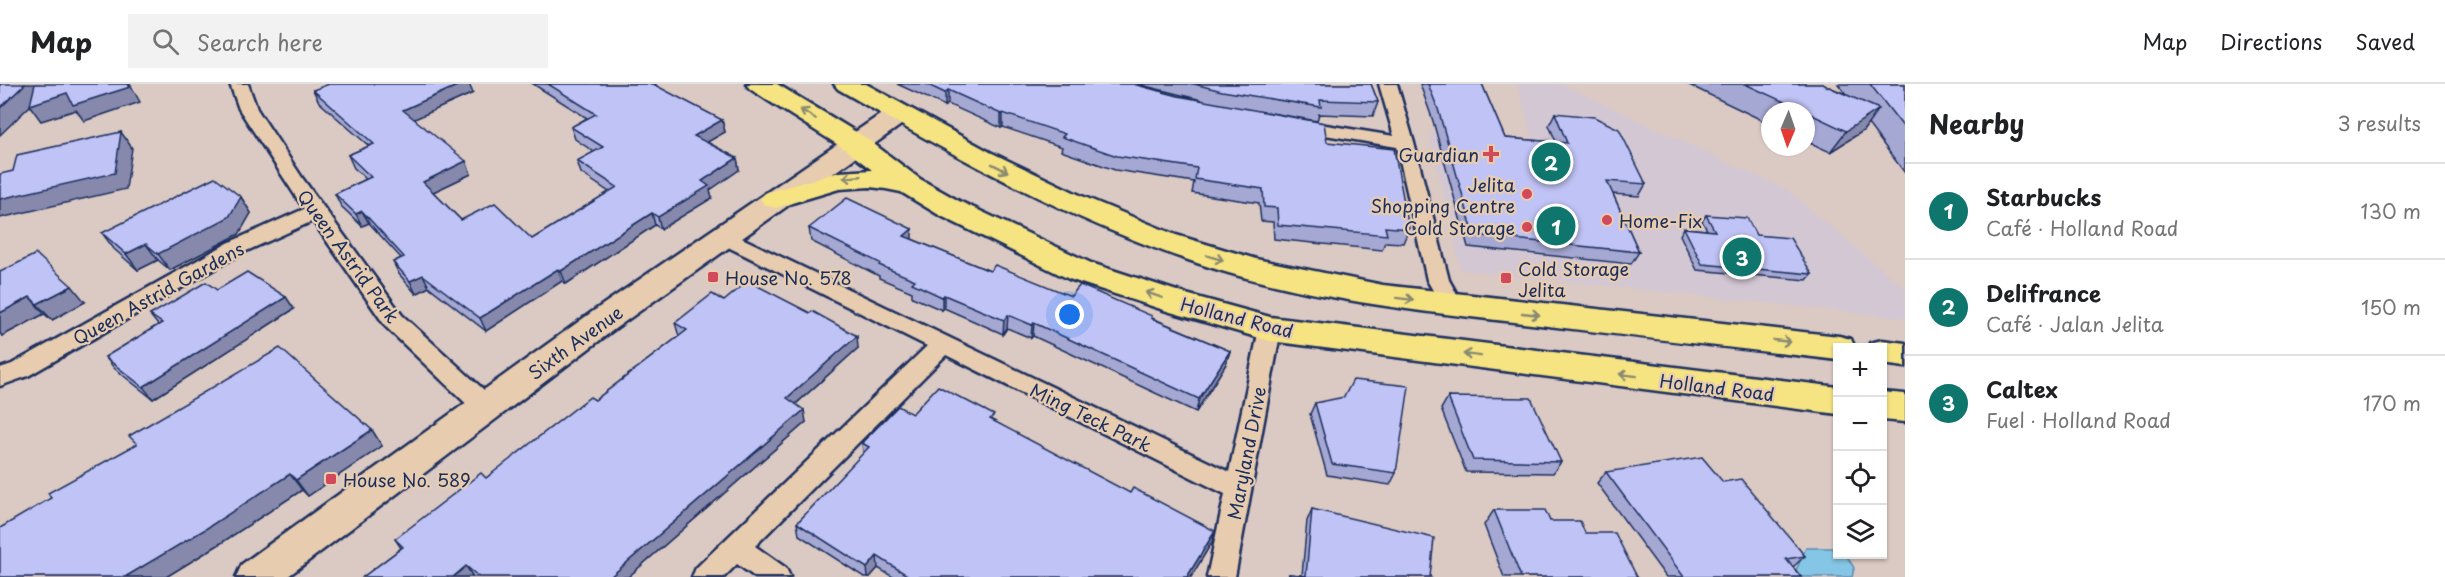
<!DOCTYPE html>
<meta charset="utf-8">
<style>
body{margin:0;font-family:"Playpen Sans",sans-serif;background:#f2f2f2;color:#202124}
.controls{position:absolute;right:18px;bottom:18px;display:grid;overflow:hidden;border-radius:0px;box-shadow:0 2px 4px #0004}
.controls button{width:54px;height:54px;display:grid;place-items:center;padding:0;border:0;border-bottom:2px solid #e0e0e0;background:#fff;color:#202124;font:30px sans-serif}
.compass{position:absolute;left:1761px;top:18px;width:54px;height:54px;border-radius:50%;background:#fff;box-shadow:0 2px 4px #0004;rotate:182deg}
.you{position:absolute;left:1070px;top:231px;width:21px;height:21px;margin:-15px;border:4px solid #fff;border-radius:50%;background:#1a73e8;box-shadow:0 0 0 9px #1a73e833}
.badge{display:grid;place-items:center;width:39px;height:39px;border-radius:50%;background:#0f766e;color:#fff;font-size:20px;font-weight:700}
.pin{position:absolute;translate:-50% -50%;border:3px solid #fff;box-shadow:0 2px 6px #0006}
.list{margin:0;padding:0;list-style:none}
h2{display:flex;justify-content:space-between;align-items:center;height:78px;margin:0;padding:0 24px;font-size:26px}
h2 small{font-size:20px;font-weight:400;color:#757577}
.list li{display:grid;grid-template-columns:39px 1fr auto;gap:18px;align-items:center;box-sizing:border-box;height:96px;padding:0 24px;border-top:2px solid #e0e0e0}
.list b{display:block;font-size:22px;white-space:nowrap}
.list p{margin:0;font-size:20px;white-space:nowrap;color:#757577}
.list em{font-size:20px;font-style:normal;color:#757577}
.icon{flex:none;width:33px;height:33px;fill:none;stroke:currentColor;stroke-width:2;stroke-linecap:round;stroke-linejoin:round}
.map{position:relative;flex:none;width:1905px;height:493px;overflow:hidden}
header{display:flex;align-items:center;gap:36px;box-sizing:border-box;height:84px;padding:0 30px;background:#fff;border-bottom:2px solid #e0e0e0}
header strong{font-size:28px}
nav{display:flex;gap:33px;margin-inline-start:auto;font-size:21px}
.search{width:420px;height:54px;background:#f2f2f2;display:flex;align-items:center;gap:15px;box-sizing:border-box;padding:0 21px;border-radius:0px;color:#757577;font-size:22px}
main{display:flex}
aside{flex:1;background:#fff}
.map>svg:first-child{display:block}
</style>
<header>
<strong>Map</strong>
<div class="search"><svg class="icon" aria-label="search" viewBox="0 0 24 24"><circle cx="10" cy="10" r="6"/><path d="M15 15l6 6"/></svg>Search here</div>
<nav><a>Map</a><a>Directions</a><a>Saved</a></nav>
</header>
<main>
<div class="map">
<svg width="1905" height="493" viewBox="0 0 1905 493">
<rect width="100%" height="100%" fill="#dbc9c4"/>
<filter id="ink" filterUnits="userSpaceOnUse"><feTurbulence type="fractalNoise" baseFrequency=".0167" numOctaves="2"/><feDisplacementMap in="SourceGraphic" scale="12" xChannelSelector="R" yChannelSelector="G"/><feConvolveMatrix kernelMatrix="1 2 1 2 8 2 1 2 1" color-interpolation-filters="sRGB"/></filter>
<g filter="url(#ink)">
<path fill="#d3c7d3" d="M1517 0H1561L1788 107 1905 205V234L1461 186 1429 48 1534 58Z"/>
<path fill="#85c6e6" stroke="#5b8ab0" stroke-width="1.5" d="M1806 464H1832L1837 467 1838 470 1847 472 1854 484 1852 493H1793Z"/>
<g fill="none" stroke-linecap="round" stroke-linejoin="round">
<g stroke="#1b2f5e" stroke-width="5">
<g id="street">
<path d="M230 0H248L257 25 303 95 402 231 495 316 498 323 495 330 486 332 477 330 386 243 313 137 242 169 28 292 0 302V284L12 280 228 159 304 125 239 25Z"/>
<path d="M1379 0H1397L1414 59 1449 196 1463 221 1460 226 1452 229 1444 226 1427 196 1397 63 1289 45 1286 41 1289 37 1295 36 1394 52Z"/>
<path d="M725 146 1229 388 1259 245 1262 239 1270 237 1278 239 1281 245 1235 493H1207L1225 410 946 271 755 462 786 484 790 493H755L737 480 724 493H692L696 484 927 262 718 158 715 153 718 148Z"/>
</g>
</g>
<g stroke="#1b2f5e" stroke-width="5">
<path id="secondary" d="M899 22 908 24 912 30 908 36 616 244 287 493H236L242 480 592 228 890 24Z"/>
</g>
<g stroke="#1b2f5e" stroke-width="5">
<g id="primary">
<path d="M746 0H777L866 54 920 95 959 117 1091 179 1186 210 1270 233 1838 303V330L1270 257 1167 227 1069 195 939 131 901 108 886 105 870 103 839 105 775 124 765 121 760 115 765 109 839 88 872 86 846 66 750 5Z"/>
<path d="M834 0H866L990 68 1082 112 1176 151 1256 175 1383 201 1839 252 1851 255 1855 264H1838V276C1733 264 1628 252 1523 239 1415 227 1307 215 1203 181 1073 139 955 72 838 5Z"/>
<path d="M1882 256 1905 259V283L1882 280V264H1868L1870 259Z"/>
<path d="M1882 308 1905 310V338L1882 336Z"/>
</g>
</g>
<use href="#street" fill="#e7ccaf" fill-rule="evenodd"/>
<use href="#secondary" fill="#e7ccaf" fill-rule="evenodd"/>
<use href="#primary" fill="#f6e381" fill-rule="evenodd"/>
</g>
<g fill="#a5a8d3" stroke="#1b2f5e" stroke-width="1.5">
<path d="M533 0H656V2L722 36 725 48 707 58 737 74 739 86 710 106 712 114 661 145 655 141 566 200 562 197 486 247 429 203 416 210 399 190 393 178 401 174 369 139 362 142 341 122 335 110 366 95 354 84 348 71 369 62 319 18 313 6 473 9 414 35 471 90 433 108 461 136 532 155 609 108 581 89 577 77 594 68 575 55 571 43 587 34Z"/>
<path d="M897 0H1133L1178 12 1202 16 1137 0H1371L1378 18 1373 32 1319 30 1317 37 1266 28 1327 58 1409 145 1403 159 1385 158 1382 166 1274 155 1273 138 1261 137 1259 119 1192 109 1194 98 1115 86 1061 67 1062 63 1003 43 1001 44 948 20 945 22Z"/>
<path d="M1420 0H1482L1505 54 1556 58 1549 41 1555 29 1646 100 1639 112 1613 110 1639 168 1631 180 1468 163 1433 37Z"/>
<path d="M1687 0H1822L1846 10 1838 0H1905V89L1868 40 1863 47 1830 68 1806 57V27H1770V40Z"/>
<path d="M241 113 251 129 239 150 170 186 158 176 138 186 114 165 102 149Z"/>
<path d="M1706 131 1756 151 1812 190 1807 196 1697 186 1680 151 1684 144 1707 146 1702 137Z"/>
<path d="M809 144 912 155 990 187 1071 212 1152 234 1230 267 1226 280 1196 328 1033 252 1031 254 1007 244 1003 250 944 224 942 226 912 213V208L879 194V192L811 157Z"/>
<path d="M0 188 85 218 52 236 44 230 2 252 0 249Z"/>
<path d="M217 206 286 213 294 225 153 315 115 285 105 273 158 241 150 231Z"/>
<path d="M724 217 858 264 796 320 806 338 628 493H363L401 464 395 455 486 394 595 316 679 252 675 239Z"/>
<path d="M1448 313 1561 378 1553 389 1466 388 1441 325Z"/>
<path d="M1315 319 1396 389 1390 401 1327 391 1310 330Z"/>
<path d="M912 330 993 337 1212 458 1191 493H893L878 484 870 493H864L799 451 797 439 863 370 862 359Z"/>
<path d="M372 346 382 362 308 412 302 406 218 461 166 493H0Z"/>
<path d="M1606 388 1723 398 1805 472 1793 483 1801 493H1666L1597 399Z"/>
<path d="M1312 425 1430 493H1288L1289 490 1302 491 1307 437Z"/>
<path d="M1494 426 1550 437 1585 449 1637 493H1504L1484 441Z"/>
</g>
<g fill="#8688ac" stroke="#1b2f5e" stroke-width="1.5">
<path d="M25 0H40L67 9 130 0 140 18 84 37 76 26 41 37 30 22 0 51V24Z"/>
<path d="M461 0H469L473 9 408 38 403 26Z"/>
<path d="M948 6V20L945 22V9Z"/>
<path d="M1879 25 1863 47 1830 68 1846 47Z"/>
<path d="M1003 29V43L1001 44V30Z"/>
<path d="M722 36 725 48 697 64 694 52Z"/>
<path d="M121 48 132 64 126 105 0 134V115Z"/>
<path d="M737 74 739 86 710 106 712 114 661 145 658 133 702 97Z"/>
<path d="M466 77 471 90 429 110 423 98Z"/>
<path d="M241 113 251 129 239 150 170 186 158 170Z"/>
<path d="M362 127 369 139 362 142 356 130Z"/>
<path d="M652 129 655 141 566 200 561 187Z"/>
<path d="M912 145V158L904 152Z"/>
<path d="M146 160 158 176 138 186 126 170Z"/>
<path d="M558 185 562 197 486 247 480 234Z"/>
<path d="M423 191 429 203 416 210 410 197Z"/>
<path d="M72 202 85 218 52 236 37 220Z"/>
<path d="M944 211V224L942 226V213Z"/>
<path d="M30 213 44 230 2 252 0 249V229Z"/>
<path d="M286 213 294 225 153 315 143 303Z"/>
<path d="M1008 231 1007 244 1003 250 1004 236Z"/>
<path d="M1034 239 1033 252 1031 254 1032 241Z"/>
<path d="M857 252 858 264 789 326 787 314Z"/>
<path d="M1230 267 1226 280 1196 328 1199 315Z"/>
<path d="M804 326 806 338 628 493H610Z"/>
<path d="M372 346 382 362 308 412 296 396Z"/>
<path d="M290 390 302 406 218 461 166 493H125Z"/>
<path d="M1215 447 1212 458 1191 493H1187Z"/>
<path d="M877 472 878 484 870 493H868L867 484Z"/>
<path d="M466 482 473 493H453Z"/>
</g>
<g fill="#c0c3f5" stroke="#1b2f5e" stroke-width="1.5">
<path d="M0 0H25L0 24Z"/>
<path d="M35 0H128L130 3 73 21 67 9 30 21Z"/>
<path d="M329 0H461L403 26 466 77 423 98 461 136 495 119 532 155 617 103 577 77 603 63 571 43 596 30 548 0H653L722 36 694 52 737 74 702 97 709 102 658 133 652 129 561 187 558 185 480 234 423 191 410 197 393 178 404 173 362 127 356 130 335 110 371 93 348 71 374 60 313 6Z"/>
<path d="M926 0H1133L1178 12 1324 39 1327 58 1394 65 1409 145 1385 143 1387 151 1278 141 1277 124 1264 123 1263 105 1195 95 1197 84 1117 72 1062 53 1065 50 1003 29 1001 30 948 6 945 9Z"/>
<path d="M1194 0H1371L1378 18 1320 16 1321 23 1222 7Z"/>
<path d="M1428 0H1482L1505 54 1567 59 1555 29 1594 33 1619 45 1646 100 1607 97 1639 168 1474 151 1438 25Z"/>
<path d="M1745 0H1822L1879 25 1846 47 1806 28V27H1804Z"/>
<path d="M1870 0H1905V45Z"/>
<path d="M121 48 115 89 0 115V90L13 87 17 71Z"/>
<path d="M215 93 241 113 229 133 158 170 146 160 126 170 102 149Z"/>
<path d="M847 114 912 145 904 152 990 187 995 181 1071 212 1080 201 1152 232 1151 234 1230 267 1199 315 1034 239 1032 241 1008 231 1004 236 944 211 942 213 912 199 915 196 879 181 880 179 809 144Z"/>
<path d="M1706 131 1747 134 1756 151 1790 154 1812 190 1702 180 1684 144 1715 147Z"/>
<path d="M36 170 72 202 37 220 30 213 0 229V188Z"/>
<path d="M247 188 286 213 143 303 105 273 162 239 150 231 206 198 217 206Z"/>
<path d="M748 197 810 229 812 227 857 252 787 314 804 326 610 493H479L466 482 453 493H363L403 463 395 455 481 389 486 394 590 313 595 316 687 246 675 239 712 210 724 217Z"/>
<path d="M280 264 372 346 296 396 290 390 204 446 125 493H0V444L51 414 48 409 137 360 129 352Z"/>
<path d="M1353 296 1409 302 1396 389 1332 380 1315 319 1344 313Z"/>
<path d="M938 302 994 331 990 335 1130 409 1133 404 1215 447 1187 493H910L877 472 867 484 797 439 869 363 862 359 898 322 912 330Z"/>
<path d="M1448 313 1531 314 1561 378 1473 376Z"/>
<path d="M1702 373 1723 398 1741 395 1805 472 1786 475 1801 493H1684L1606 388Z"/>
<path d="M1312 425 1434 454 1430 493H1290L1289 490 1306 492Z"/>
<path d="M1494 426H1545L1550 437H1580L1585 449H1615L1637 493H1521Z"/>
</g>
<defs><path id="oneway-shaft" d="M-6 0H5M1.5-3L5.5 0L1.5 3" fill="none" stroke-width="1.6" stroke-linecap="round" stroke-linejoin="round" transform="scale(1.5)"/></defs>
<g stroke="#888970">
<use href="#oneway-shaft" transform="translate(808 30) rotate(-148)"/>
<use href="#oneway-shaft" transform="translate(1000 84) rotate(27)"/>
<use href="#oneway-shaft" transform="translate(852 93) rotate(175)"/>
<use href="#oneway-shaft" transform="translate(1215 174) rotate(17)"/>
<use href="#oneway-shaft" transform="translate(1154 211) rotate(-162)"/>
<use href="#oneway-shaft" transform="translate(1405 215) rotate(7)"/>
<use href="#oneway-shaft" transform="translate(1531 230) rotate(6)"/>
<use href="#oneway-shaft" transform="translate(1782 257) rotate(6)"/>
<use href="#oneway-shaft" transform="translate(1472 271) rotate(-173)"/>
<use href="#oneway-shaft" transform="translate(1628 291) rotate(-173)"/>
</g>
</g>
<g fill="#d1495b" stroke="#e7ccaf" stroke-width="2">
<path d="M1488 61h6v6h6v6h-6v6h-6v-6h-6v-6h6z"/>
<circle cx="1527" cy="110" r="6"/>
<circle cx="1607" cy="136" r="6"/>
<circle cx="1527" cy="143" r="6"/>
<rect x="707" y="187" width="12" height="12" rx="3"/>
<rect x="1500" y="188" width="12" height="12" rx="3"/>
<rect x="325" y="389" width="12" height="12" rx="3"/>
</g>
<g text-anchor="middle" dominant-baseline="central" stroke-width="4.5" stroke-linejoin="round" paint-order="stroke">
<g font-size="18" fill="#1b2f5e" stroke="#e7ccaf" text-anchor="start">
<text x="1479" y="70" text-anchor="end">Guardian</text>
<text x="1515" y="100" text-anchor="end">Jelita<tspan x="1515" dy="21">Shopping Centre</tspan></text>
<text x="1619" y="136">Home-Fix</text>
<text x="1515" y="143" text-anchor="end">Cold Storage</text>
<text x="1518" y="184">Cold Storage<tspan x="1518" dy="21">Jelita</tspan></text>
<text x="725" y="193">House No. 578</text>
<text x="343" y="395">House No. 589</text>
</g>
<g font-size="18" fill="#1b2f5e" stroke="#e7ccaf">
<text transform="translate(349 172) rotate(54)">Queen Astrid Park</text>
<text transform="translate(158 209) rotate(-29)">Queen Astrid Gardens</text>
<text transform="translate(1237 233) rotate(14)">Holland Road</text>
<text transform="translate(575 258) rotate(-36)">Sixth Avenue</text>
<text transform="translate(1717 303) rotate(7)">Holland Road</text>
<text transform="translate(1091 333) rotate(26)">Ming Teck Park</text>
<text transform="translate(1246 369) rotate(-79)">Maryland Drive</text>
</g>
</g>
</svg>
<div class="controls">
<button>+</button>
<button>−</button>
<button><svg class="icon" aria-label="locate" viewBox="0 0 24 24"><circle cx="12" cy="12" r="6"/><path d="M12 2v4M12 18v4M2 12h4M18 12h4"/></svg></button>
<button><svg class="icon" aria-label="layers" viewBox="0 0 24 24"><path d="M12 4l9 5-9 5-9-5zM3 14l9 5 9-5"/></svg></button>
</div>
<svg class="compass" viewBox="-18 -18 36 36"><path d="M0-13l5 13h-10z" fill="#e53935"/><path d="M0 13l5-13h-10z" fill="#757577"/></svg>
<div class="you"></div>
<div class="pin badge" style="left:1556px;top:142px">1</div>
<div class="pin badge" style="left:1551px;top:78px">2</div>
<div class="pin badge" style="left:1742px;top:173px">3</div>
</div>
<aside>
<h2>Nearby<small>3 results</small></h2>
<ul class="list">
<li><span class="badge">1</span><div><b>Starbucks</b><p>Café · Holland Road</p></div><em>130 m</em></li>
<li><span class="badge">2</span><div><b>Delifrance</b><p>Café · Jalan Jelita</p></div><em>150 m</em></li>
<li><span class="badge">3</span><div><b>Caltex</b><p>Fuel · Holland Road</p></div><em>170 m</em></li>
</ul>
</aside>
</main>
